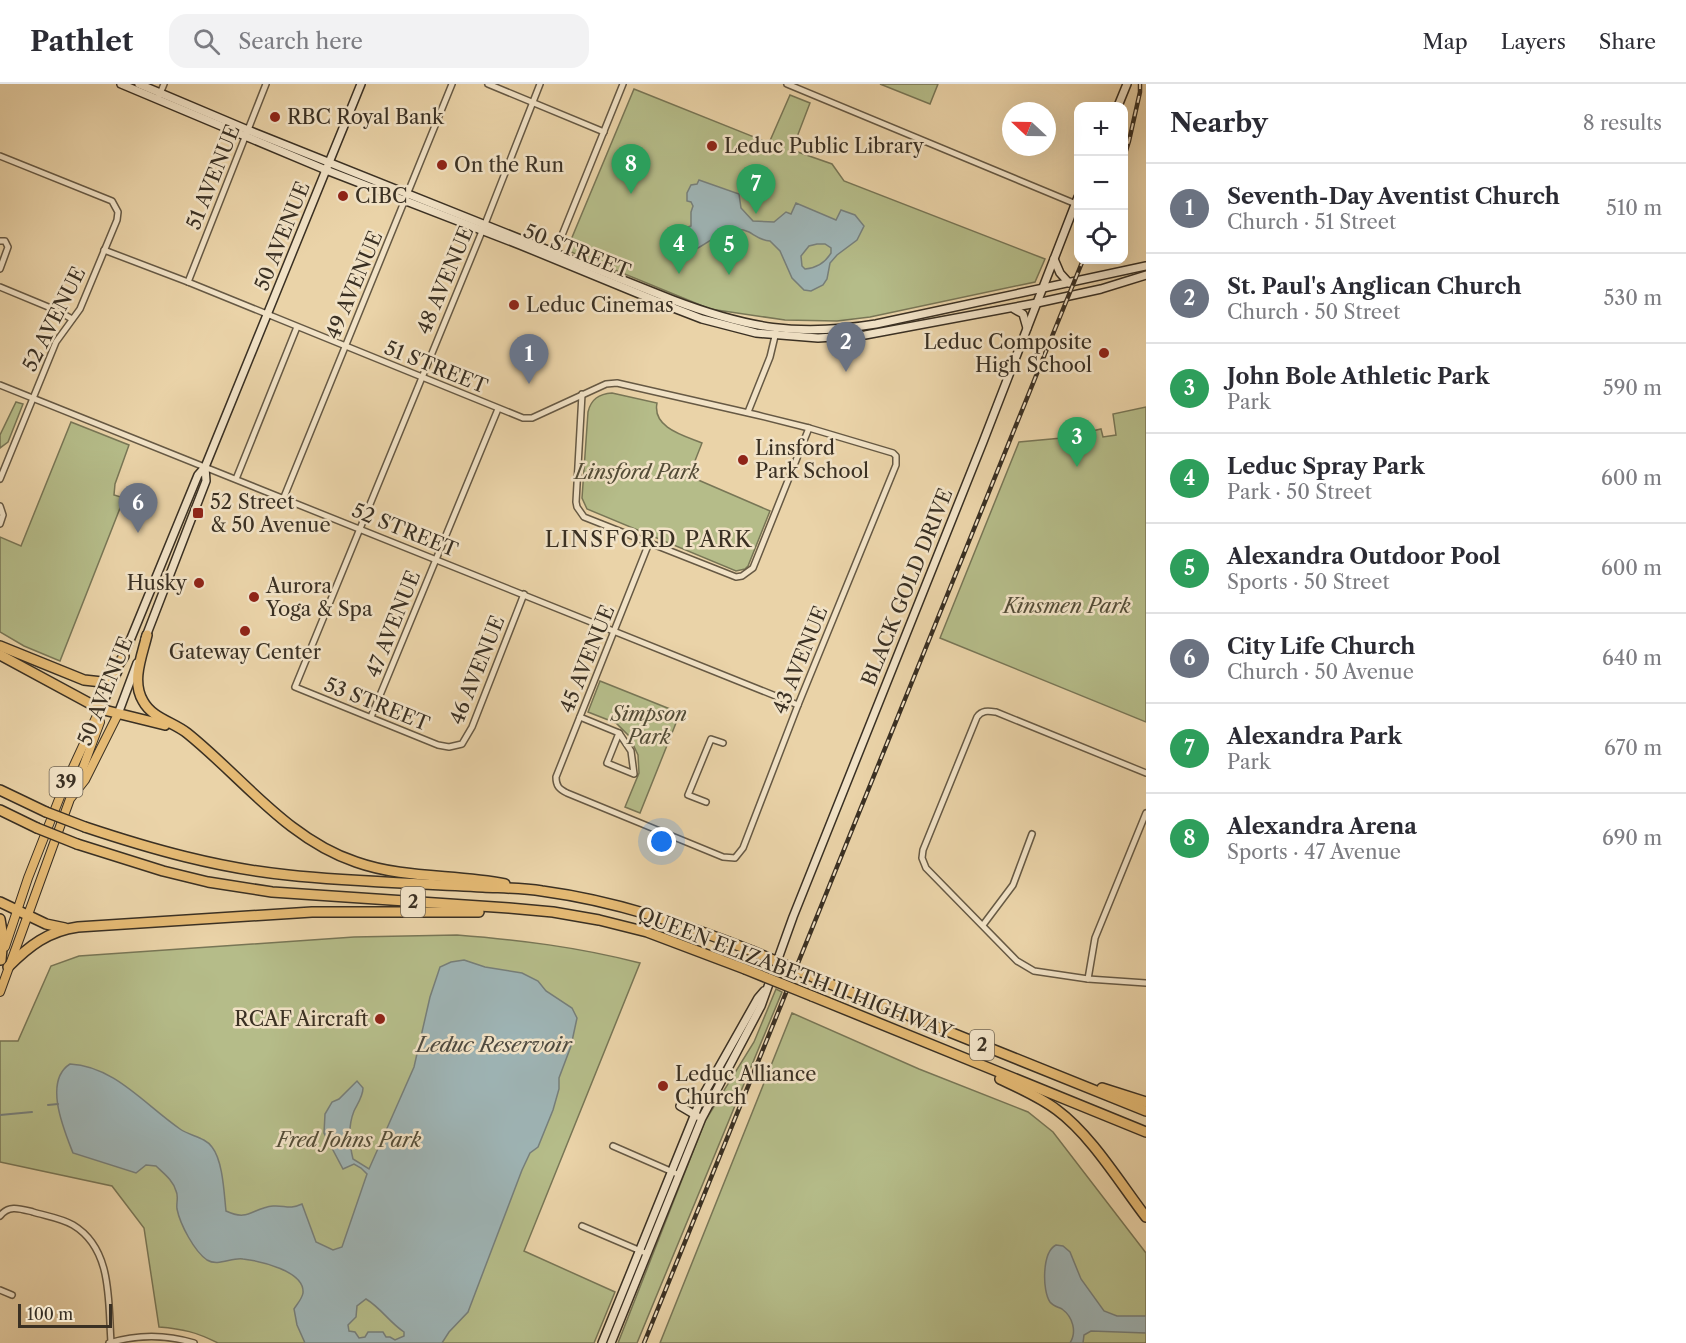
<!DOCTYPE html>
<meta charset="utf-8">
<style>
body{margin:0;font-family:"Libre Caslon Text",serif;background:#f2f2f3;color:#2b2b33}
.controls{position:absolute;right:18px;top:18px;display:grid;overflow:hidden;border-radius:12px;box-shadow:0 6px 24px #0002}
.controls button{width:54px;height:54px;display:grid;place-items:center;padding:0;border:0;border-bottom:2px solid #e1e1e2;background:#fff;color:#2b2b33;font:30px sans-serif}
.compass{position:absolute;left:1002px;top:18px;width:54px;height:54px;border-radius:50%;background:#fff;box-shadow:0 6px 24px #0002;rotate:292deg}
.scale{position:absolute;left:18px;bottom:15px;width:94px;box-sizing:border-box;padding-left:6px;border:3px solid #3a3023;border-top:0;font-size:16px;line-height:21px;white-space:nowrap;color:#3a3023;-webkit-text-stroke:4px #f1e2c6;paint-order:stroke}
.you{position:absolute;left:662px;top:758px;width:21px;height:21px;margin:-15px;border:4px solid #fff;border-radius:50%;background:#1a73e8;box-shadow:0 0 0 9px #1a73e833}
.badge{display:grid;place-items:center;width:39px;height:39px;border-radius:50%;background:#b45309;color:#fff;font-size:20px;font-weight:700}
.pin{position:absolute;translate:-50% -50px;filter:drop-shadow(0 2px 3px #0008)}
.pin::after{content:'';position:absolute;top:32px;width:21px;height:18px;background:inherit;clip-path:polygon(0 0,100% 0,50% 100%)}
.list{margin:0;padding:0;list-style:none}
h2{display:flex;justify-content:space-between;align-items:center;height:78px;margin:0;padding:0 24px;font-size:26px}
h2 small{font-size:20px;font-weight:400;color:#7c7c81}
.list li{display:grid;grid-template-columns:39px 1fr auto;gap:18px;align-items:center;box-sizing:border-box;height:90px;padding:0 24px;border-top:2px solid #e1e1e2}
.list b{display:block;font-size:22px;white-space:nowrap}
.list p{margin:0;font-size:20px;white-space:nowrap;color:#7c7c81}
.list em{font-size:20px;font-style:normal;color:#7c7c81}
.icon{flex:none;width:33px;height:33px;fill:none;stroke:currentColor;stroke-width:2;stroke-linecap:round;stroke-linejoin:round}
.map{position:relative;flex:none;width:1146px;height:1259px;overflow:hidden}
header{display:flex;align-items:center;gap:36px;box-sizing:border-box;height:84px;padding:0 30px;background:#fff;border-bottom:2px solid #e1e1e2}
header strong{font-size:28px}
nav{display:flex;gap:33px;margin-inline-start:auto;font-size:21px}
.search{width:420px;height:54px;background:#f2f2f3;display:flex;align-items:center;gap:15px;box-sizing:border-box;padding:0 21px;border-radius:18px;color:#7c7c81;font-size:22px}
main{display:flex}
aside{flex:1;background:#fff}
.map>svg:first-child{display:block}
</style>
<header>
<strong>Pathlet</strong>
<div class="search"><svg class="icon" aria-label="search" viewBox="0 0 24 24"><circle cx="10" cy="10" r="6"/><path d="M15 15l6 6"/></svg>Search here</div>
<nav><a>Map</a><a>Layers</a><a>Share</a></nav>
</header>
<main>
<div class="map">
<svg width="1146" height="1259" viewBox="0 0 1146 1259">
<rect width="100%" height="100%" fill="#ead3a8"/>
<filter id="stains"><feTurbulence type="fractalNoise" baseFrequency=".00333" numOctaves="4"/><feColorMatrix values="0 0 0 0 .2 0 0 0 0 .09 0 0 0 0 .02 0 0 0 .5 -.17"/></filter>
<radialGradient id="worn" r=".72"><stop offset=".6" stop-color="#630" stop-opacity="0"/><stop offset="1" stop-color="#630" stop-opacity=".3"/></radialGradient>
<g fill="#b5bc89" stroke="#787656" stroke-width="1.5">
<path d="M880 0H938L930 20Z"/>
<path d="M634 5 769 59 790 11 810 19 792 66 832 80 844 97 1045 175 1035 198 870 233 837 237 785 236 710 225 571 168 568 163Z"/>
<path d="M612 309 657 319C652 344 685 352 702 359L689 392 770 427 748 482 745 485 736 487 587 425 582 414 588 328C591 315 599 310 612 309Z"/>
<path d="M16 318 23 320 8 358 0 364V351Z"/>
<path d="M1146 323V638L940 554 1019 358 1062 354 1101 345 1103 353 1116 351 1113 330Z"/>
<path d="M71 338 129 361 115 400 114 411 124 414 60 577 24 562 0 548V453L21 462Z"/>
<path d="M600 597 680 629 640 729 625 723 639 689 638 671 629 652 616 639 588 628Z"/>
<path d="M457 851C520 856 578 863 640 879L524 1167 615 1208 594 1259H218C196 1248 183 1245 159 1243L144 1144 112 1102 0 1078V957H18L51 882 79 872 354 853Z"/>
<path d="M776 905 782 908 637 1259H618L705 1037 754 958Z"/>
<path d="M792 929 919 985 1028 1028 1053 1048 1146 1169V1259H660Z"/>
</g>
<g fill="#9eb4b5" stroke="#767f7b" stroke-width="1.5" fill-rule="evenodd">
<path d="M699 96 739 110 741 124 753 137 774 138 786 128 791 130 796 119 836 136 841 126 855 131 864 142 857 156 837 171 830 179 827 195 823 201 811 207 804 206 792 194 780 167 770 157C762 157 756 152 749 148 729 139 712 157 696 165L687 164V156L680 153 684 144 691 142V128L693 122 691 118 687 117V109L691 101 697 100ZM817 160H825L831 164V169C825 179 817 184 805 185L802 182 801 172 809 162Z"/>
<path d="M464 876 485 883 522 889 538 897 546 907 572 924 577 934 571 962 559 994V1005L553 1026 538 1063 530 1069 522 1086 468 1228 449 1248 442 1259H305L297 1241 294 1225C297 1220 302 1215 303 1209 305 1187 260 1177 243 1175 232 1173 218 1183 207 1176 194 1167 180 1140 177 1125 176 1119 179 1112 176 1107 173 1096 163 1089 156 1082L146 1081 136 1089 73 1069C64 1046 43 997 70 980 114 982 145 1021 180 1045 190 1052 205 1053 212 1063 223 1077 224 1109 226 1127 249 1138 252 1124 273 1122 285 1121 289 1126 302 1120L316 1158 333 1166 342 1163 367 1090 361 1084 354 1080 343 1085 324 1049 325 1030 332 1018 339 1015 357 997 363 1004C363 1012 358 1019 354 1027 348 1042 349 1059 353 1075L369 1085 414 983 430 913 440 883 451 878ZM366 1215C381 1224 389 1238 404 1248V1252L395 1256 390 1253H386L383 1248H368L365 1253 359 1254 355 1248 349 1247 348 1241 356 1233 357 1222Z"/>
<path d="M1056 1161 1063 1162 1070 1168 1081 1195 1104 1227 1117 1232H1146V1249L1091 1247 1084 1251 1083 1259H1070C1077 1248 1073 1233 1062 1225 1058 1223 1053 1222 1050 1218 1042 1206 1042 1168 1056 1161Z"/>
</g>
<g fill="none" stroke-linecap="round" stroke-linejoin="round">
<g stroke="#767f7b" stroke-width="2">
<path d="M48 1021 58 1020"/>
<path d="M0 1031 32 1028"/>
</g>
<g stroke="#665944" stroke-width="8">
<g id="street">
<path d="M488 0 604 48"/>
<path d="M787 0 1076 120"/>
<path d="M159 12 164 0"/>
<path d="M0 72 112 117 118 128 117 136 80 225 56 258 0 395"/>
<path d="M0 157H5L8 163 0 185"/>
<path d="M104 166 188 198 523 334H532L606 300 617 299 757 331 809 344 893 369 896 372V381L798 621 743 764 735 774 723 773 567 709C559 705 556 702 556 693L649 459"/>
<path d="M554 171 623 0"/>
<path d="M188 198 266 0"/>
<path d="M0 203 58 227 72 235"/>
<path d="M0 301 798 621"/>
<path d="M582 310 576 418 577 423 584 433 736 493 742 492 753 484 809 344"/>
<path d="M748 328 770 273 776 248"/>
<path d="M236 395 297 243"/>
<path d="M284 413 452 0"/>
<path d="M0 422 3 431 0 440"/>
<path d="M524 510 472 643 462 660 449 663 438 661 295 603 485 140 540 0"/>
<path d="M371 633 498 325"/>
<path d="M580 633 619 649"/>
<path d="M619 649 631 667 634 690 607 679Z"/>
<path d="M1146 689 996 628C988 627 982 626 977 633L923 766 922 774 926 784 1017 877 1034 887 1088 895 1146 899"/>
<path d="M706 718 688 711 711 655 723 659"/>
<path d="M983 841 1013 801 1032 750"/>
<path d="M1088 895 1095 854 1146 729"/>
<path d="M613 1062 675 1089"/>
<path d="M0 1132C9 1120 21 1125 33 1128 46 1132 61 1134 73 1141 113 1165 108 1218 111 1258"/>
<path d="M582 1142 643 1168"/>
<path d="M0 1206 12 1211"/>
<path d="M109 1259C138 1250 165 1250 194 1259"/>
</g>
</g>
<g stroke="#3a3023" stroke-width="10">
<g id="secondary">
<path d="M121 0 326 86 520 161 671 223 702 235 756 249 818 254 865 251 1037 219 1101 205 1146 191"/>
<path d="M139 0 248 46 673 216C747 244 797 253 876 240L1146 182"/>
<path d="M1118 22 1127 0"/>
<path d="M1054 175 1060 189 1069 199"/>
<path d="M1014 225 1023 230 1027 244"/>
<path d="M145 555 206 397 205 383"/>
<path d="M122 576 198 391 205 383 361 0"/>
<path d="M100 625 118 587"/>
<path d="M118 630 137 579"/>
<path d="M680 1022 697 1032"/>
<path d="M602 1259 701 1015 758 914 764 907"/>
<path d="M611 1259 702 1034 761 922 793 833 983 358 1078 113"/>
</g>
</g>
<g stroke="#3a3023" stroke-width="10">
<g id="primary">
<path d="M75 705 100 638"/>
<path d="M5 863 28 794 63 705 100 625"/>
<path d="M0 908 70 715 85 696 118 630"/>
</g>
</g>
<g stroke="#3a3023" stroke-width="12">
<g id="highway">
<path d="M147 551C142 572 131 597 143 617 152 634 173 638 187 649 242 693 287 755 356 778 404 795 456 790 505 800"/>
<path d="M0 562 84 596 102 598 109 595 124 572"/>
<path d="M0 571 100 625 165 641"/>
<path d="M0 706 46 728"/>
<path d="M0 726 37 744"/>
<path d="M85 743C151 765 218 784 288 791 353 798 418 799 483 803 503 804 523 804 542 807 616 817 684 840 752 867"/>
<path d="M77 760 163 787 208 798 272 808 509 824 553 828 599 836 647 848 745 885"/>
<path d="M0 818 46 840 65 844"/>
<path d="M0 835 3 854 1 876"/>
<path d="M8 883C29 862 48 847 78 843L312 828H479"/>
<path d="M818 895 1146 1027"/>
<path d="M812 912 1146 1048"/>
<path d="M1000 995C1019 1004 1040 1013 1057 1026 1091 1051 1120 1099 1146 1133"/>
<path d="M1102 1004 1146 1018"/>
</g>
</g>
<use href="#street" stroke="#f1e2c6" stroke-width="5"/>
<use href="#secondary" stroke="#f1e2c6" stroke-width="7"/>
<use href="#primary" stroke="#e5ba74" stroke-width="8"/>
<use href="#highway" stroke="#e5ba74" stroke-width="9"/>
<g stroke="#3a3023" stroke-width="4.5">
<g id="rail">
<path d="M1124 73 1129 57 1140 8V0"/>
<path d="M644 1259 1083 176"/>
</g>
</g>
<use href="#rail" stroke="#f1e2c6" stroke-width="2" stroke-dasharray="7" stroke-linecap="butt"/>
<g stroke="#3a3023" stroke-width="12" stroke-linecap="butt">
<g id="highway-bridge">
<path d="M46 728 85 743"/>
<path d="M37 744 77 760"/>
<path d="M752 867 818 895"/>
<path d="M745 885 812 912"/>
</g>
</g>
<use href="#highway-bridge" stroke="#e5ba74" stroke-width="9"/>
</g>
<g fill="#8f2418" stroke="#f1e2c6" stroke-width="2">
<circle cx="275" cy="33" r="6"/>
<circle cx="712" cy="62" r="6"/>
<circle cx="442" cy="81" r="6"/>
<circle cx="343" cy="112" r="6"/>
<circle cx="514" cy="221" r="6"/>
<circle cx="1104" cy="269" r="6"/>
<circle cx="743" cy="376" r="6"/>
<rect x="192" y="423" width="12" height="12" rx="3"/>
<circle cx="199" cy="499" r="6"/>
<circle cx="254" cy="513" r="6"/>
<circle cx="245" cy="547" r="6"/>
<circle cx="380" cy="935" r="6"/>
<circle cx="663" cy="1002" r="6"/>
</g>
<g text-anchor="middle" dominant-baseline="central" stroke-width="5" stroke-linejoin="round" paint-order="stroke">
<g fill="#f1e2c6" stroke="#716554" stroke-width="1.5">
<rect x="49.5" y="683" width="33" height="30" rx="4.5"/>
<rect x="401" y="803" width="24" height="30" rx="4.5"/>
<rect x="970" y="946" width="24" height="30" rx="4.5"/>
</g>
<g font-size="18" font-weight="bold" fill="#3a3023">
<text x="66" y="698">39</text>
<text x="413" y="818">2</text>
<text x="982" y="961">2</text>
</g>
<g font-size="20" fill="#3a3023" stroke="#f1e2c6" text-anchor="start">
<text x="287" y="33">RBC Royal Bank</text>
<text x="724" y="62">Leduc Public Library</text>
<text x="454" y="81">On the Run</text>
<text x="355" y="112">CIBC</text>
<text x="526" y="221">Leduc Cinemas</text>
<text x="1092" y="258" text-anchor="end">Leduc Composite<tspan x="1092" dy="23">High School</tspan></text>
<text x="755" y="364">Linsford<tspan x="755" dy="23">Park School</tspan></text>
<text x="210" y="418">52 Street<tspan x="210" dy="23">&amp; 50 Avenue</tspan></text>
<text x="187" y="499" text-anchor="end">Husky</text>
<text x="266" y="502">Aurora<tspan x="266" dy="23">Yoga &amp; Spa</tspan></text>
<text x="245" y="568" text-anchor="middle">Gateway Center</text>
<text x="368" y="935" text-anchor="end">RCAF Aircraft</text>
<text x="675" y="990">Leduc Alliance<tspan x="675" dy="23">Church</tspan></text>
</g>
<g font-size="20" fill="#3a3023" stroke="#f1e2c6">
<text transform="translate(213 93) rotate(-68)">51 AVENUE</text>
<text transform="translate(282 152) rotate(-68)">50 AVENUE</text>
<text transform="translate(577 167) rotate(22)">50 STREET</text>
<text transform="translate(445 196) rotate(-67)">48 AVENUE</text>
<text transform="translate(354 201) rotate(-67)">49 AVENUE</text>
<text transform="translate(54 235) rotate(-63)">52 AVENUE</text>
<text transform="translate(436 283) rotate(22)">51 STREET</text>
<text transform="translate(405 446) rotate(22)">52 STREET</text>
<text transform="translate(907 503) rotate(-68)">BLACK GOLD DRIVE</text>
<text transform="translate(393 540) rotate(-68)">47 AVENUE</text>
<text transform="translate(587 575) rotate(-68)">45 AVENUE</text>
<text transform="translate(800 576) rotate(-68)">43 AVENUE</text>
<text transform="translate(477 586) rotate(-68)">46 AVENUE</text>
<text transform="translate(105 607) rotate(-68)">50 AVENUE</text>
<text transform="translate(377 620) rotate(22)">53 STREET</text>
<text transform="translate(795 889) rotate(21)">QUEEN ELIZABETH II HIGHWAY</text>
</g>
<g font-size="20" font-style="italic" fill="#534c37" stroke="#f1e2c6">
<text x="637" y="388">Linsford Park</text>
<text x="1067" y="522">Kinsmen Park</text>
<text x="649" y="630">Simpson<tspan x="649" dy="23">Park</tspan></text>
<text x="349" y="1056">Fred Johns Park</text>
</g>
<g font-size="21" font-style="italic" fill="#4e4a40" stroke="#f1e2c6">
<text x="494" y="960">Leduc Reservoir</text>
</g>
<g font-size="22" letter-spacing="1.5" fill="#3a3023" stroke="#f1e2c6">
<text x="649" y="455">LINSFORD PARK</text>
</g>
</g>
<rect width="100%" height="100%" filter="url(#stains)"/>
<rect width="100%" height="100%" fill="url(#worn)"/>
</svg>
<div class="controls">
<button>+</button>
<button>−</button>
<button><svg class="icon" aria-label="locate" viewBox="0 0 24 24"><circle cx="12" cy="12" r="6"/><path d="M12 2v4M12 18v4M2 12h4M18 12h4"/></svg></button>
</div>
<svg class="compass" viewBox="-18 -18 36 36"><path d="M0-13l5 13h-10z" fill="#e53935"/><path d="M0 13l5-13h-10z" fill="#7c7c81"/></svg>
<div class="scale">100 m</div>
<div class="you"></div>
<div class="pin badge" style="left:529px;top:300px;background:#6b7280">1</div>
<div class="pin badge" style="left:846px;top:288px;background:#6b7280">2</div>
<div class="pin badge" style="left:1077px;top:383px;background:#2e9e5b">3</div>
<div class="pin badge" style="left:679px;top:190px;background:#2e9e5b">4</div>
<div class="pin badge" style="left:729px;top:191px;background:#2e9e5b">5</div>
<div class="pin badge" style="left:138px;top:449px;background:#6b7280">6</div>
<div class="pin badge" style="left:756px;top:130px;background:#2e9e5b">7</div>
<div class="pin badge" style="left:631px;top:110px;background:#2e9e5b">8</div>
</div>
<aside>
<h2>Nearby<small>8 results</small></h2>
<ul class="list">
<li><span class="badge" style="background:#6b7280">1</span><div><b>Seventh-Day Aventist Church</b><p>Church · 51 Street</p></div><em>510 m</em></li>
<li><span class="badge" style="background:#6b7280">2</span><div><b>St. Paul's Anglican Church</b><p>Church · 50 Street</p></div><em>530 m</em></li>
<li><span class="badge" style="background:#2e9e5b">3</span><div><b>John Bole Athletic Park</b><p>Park</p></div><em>590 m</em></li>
<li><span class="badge" style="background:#2e9e5b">4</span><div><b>Leduc Spray Park</b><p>Park · 50 Street</p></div><em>600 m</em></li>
<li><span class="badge" style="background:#2e9e5b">5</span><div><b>Alexandra Outdoor Pool</b><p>Sports · 50 Street</p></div><em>600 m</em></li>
<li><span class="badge" style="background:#6b7280">6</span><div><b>City Life Church</b><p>Church · 50 Avenue</p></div><em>640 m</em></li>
<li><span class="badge" style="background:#2e9e5b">7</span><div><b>Alexandra Park</b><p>Park</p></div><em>670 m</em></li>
<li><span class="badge" style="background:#2e9e5b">8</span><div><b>Alexandra Arena</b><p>Sports · 47 Avenue</p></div><em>690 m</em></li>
</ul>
</aside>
</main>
